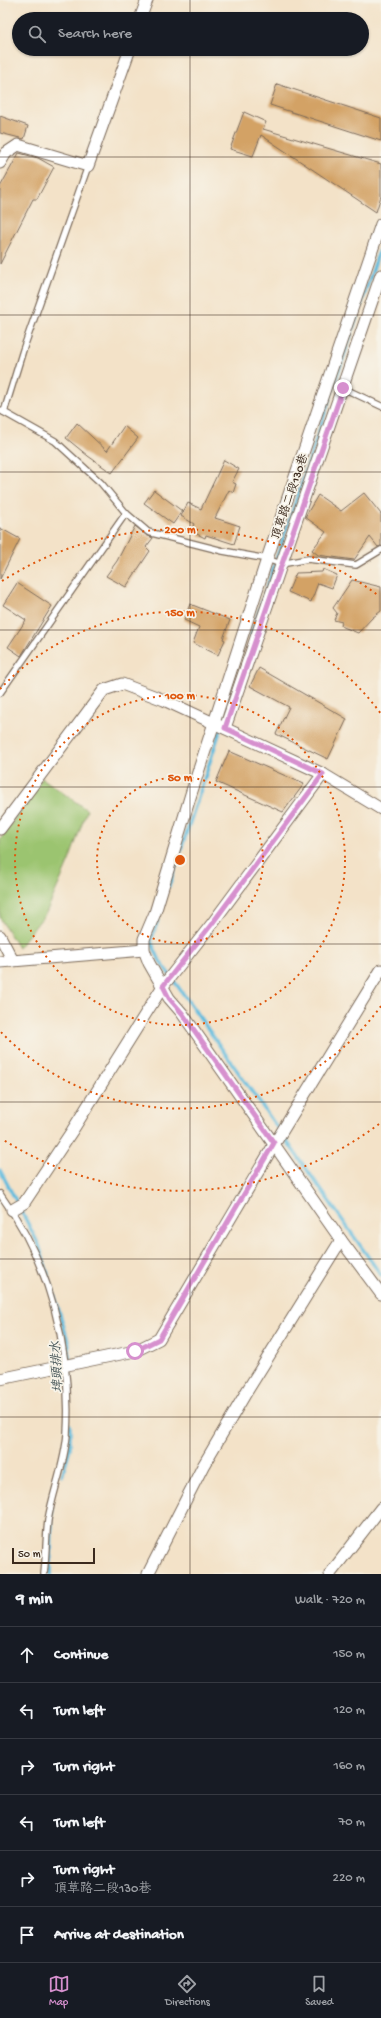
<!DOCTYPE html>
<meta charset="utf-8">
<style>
body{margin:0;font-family:"Gochi Hand","LXGW WenKai TC",sans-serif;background:#20242c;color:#f1f3f6}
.scale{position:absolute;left:12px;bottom:10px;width:83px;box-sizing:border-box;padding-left:4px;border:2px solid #3b2a1e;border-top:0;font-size:11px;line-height:14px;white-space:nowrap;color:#3b2a1e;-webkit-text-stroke:3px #f7f3e8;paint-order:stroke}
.stop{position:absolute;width:12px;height:12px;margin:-9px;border:3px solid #d690ce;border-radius:50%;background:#fff}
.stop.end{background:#d690ce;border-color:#fff;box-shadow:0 1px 4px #0008}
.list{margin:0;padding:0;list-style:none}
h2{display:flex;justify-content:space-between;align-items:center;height:52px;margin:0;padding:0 16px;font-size:17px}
h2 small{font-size:13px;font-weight:400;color:#9ea1a6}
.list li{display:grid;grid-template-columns:26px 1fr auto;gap:12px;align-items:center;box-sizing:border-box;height:56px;padding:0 16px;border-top:1px solid #363941}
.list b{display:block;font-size:15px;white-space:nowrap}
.list p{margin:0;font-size:13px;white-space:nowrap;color:#9ea1a6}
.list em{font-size:13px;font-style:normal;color:#9ea1a6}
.icon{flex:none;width:22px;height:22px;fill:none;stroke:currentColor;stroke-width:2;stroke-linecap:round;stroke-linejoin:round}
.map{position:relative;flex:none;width:381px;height:1574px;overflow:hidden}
.search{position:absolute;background:#171b24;box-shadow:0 1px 3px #0004;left:12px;right:12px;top:12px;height:44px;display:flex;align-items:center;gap:10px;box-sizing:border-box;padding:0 14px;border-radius:22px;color:#9ea1a6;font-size:15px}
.sheet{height:388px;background:#171b24}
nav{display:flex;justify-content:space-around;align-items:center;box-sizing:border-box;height:56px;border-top:1px solid #363941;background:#171b24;font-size:11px;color:#9ea1a6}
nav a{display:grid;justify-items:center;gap:2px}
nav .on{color:#d690ce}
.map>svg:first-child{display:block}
</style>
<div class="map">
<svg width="381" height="1574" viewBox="0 0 381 1574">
<rect width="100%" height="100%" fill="#f7f3e8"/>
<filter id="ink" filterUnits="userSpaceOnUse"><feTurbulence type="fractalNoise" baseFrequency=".025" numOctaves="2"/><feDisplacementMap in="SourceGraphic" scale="8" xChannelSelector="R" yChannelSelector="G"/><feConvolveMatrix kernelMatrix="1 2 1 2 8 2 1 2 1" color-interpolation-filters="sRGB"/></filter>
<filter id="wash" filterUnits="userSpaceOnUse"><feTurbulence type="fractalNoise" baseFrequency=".012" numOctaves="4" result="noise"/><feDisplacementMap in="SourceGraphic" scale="16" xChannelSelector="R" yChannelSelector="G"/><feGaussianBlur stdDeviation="0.9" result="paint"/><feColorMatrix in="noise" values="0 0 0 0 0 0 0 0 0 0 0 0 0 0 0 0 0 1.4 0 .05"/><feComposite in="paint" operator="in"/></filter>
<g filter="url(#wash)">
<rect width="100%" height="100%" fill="#f3e2c8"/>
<path fill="#9bc470" stroke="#6b7747" d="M42 778 87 810 69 861 46 913 18 948 0 918V840Z"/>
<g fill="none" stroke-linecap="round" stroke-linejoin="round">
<g stroke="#61bcde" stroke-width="3.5">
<path d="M251 635 381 245"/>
<path d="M169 886 221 728"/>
<path d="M158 920 151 941 160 961 381 1275"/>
<path d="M0 1170 39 1245 69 1344 70 1391"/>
<path d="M62 1476 70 1448V1425"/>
<path d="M51 1574 52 1508"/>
</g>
</g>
<g id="blocks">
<g fill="#d3a265">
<path d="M277 84 381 118V141L270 105Z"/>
<path d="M244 112 266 122 263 129 381 164V196L376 212 261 135 253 156 230 149Z"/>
<path d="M0 116 28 126 24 139 0 133Z"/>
<path d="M19 153 38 158 54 167 37 199H33L0 264V187Z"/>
<path d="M77 423 107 451 124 426 138 438 112 473 88 456 66 438Z"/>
<path d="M224 460 239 469 232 482 236 484 233 493 229 490 215 518 240 526 234 544 206 535 205 538 191 531 194 524 181 516 188 503 201 509Z"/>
<path d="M154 490 182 511 173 524 144 503Z"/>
<path d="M364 493 381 514V546L378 547 370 537 354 560 318 555 312 550 326 532 305 517 318 495 341 511Z"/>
<path d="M135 526 146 535 153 538 146 547 150 551 126 587 106 576 117 561Z"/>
<path d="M0 528 20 539 0 579Z"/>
<path d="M323 569 337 575 332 588 318 583 311 602 288 592 296 573 322 572Z"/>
<path d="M352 580 381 587V611L372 618 358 633 341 626 342 622 334 620 337 613 333 608Z"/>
<path d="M17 583 52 606 21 656 8 647 26 620 3 605Z"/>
<path d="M190 604 230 620 223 639 225 640 218 655 193 643 199 627 184 620Z"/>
<path d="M259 668 347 719 328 759 276 734 289 707 250 686Z"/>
<path d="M229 751 304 784 283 812 216 782Z"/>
</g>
</g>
</g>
<g filter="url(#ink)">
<use href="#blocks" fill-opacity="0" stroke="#7b6a5a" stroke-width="1"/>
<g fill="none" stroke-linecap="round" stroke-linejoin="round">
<g stroke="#7b6a5a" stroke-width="8">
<g id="service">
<path d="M343 388 381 406"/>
<path d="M0 410 55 441 101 483 126 513 148 532 223 551 267 559 281 564 308 559 356 565 381 550"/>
<path d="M4 412 23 350 88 166"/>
<path d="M0 693 126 513"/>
<path d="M0 1194C50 1262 72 1350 67 1434 65 1463 53 1491 48 1520 46 1537 46 1556 44 1574"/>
</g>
</g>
<g stroke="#7b6a5a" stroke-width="13">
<g id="minor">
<path d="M140 19 147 0"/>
<path d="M0 163 6 153 18 145 88 166 130 49"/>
<path d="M381 224 267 559 191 794 155 913 144 939V950L149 963 169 998 182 1013 341 1240 381 1294"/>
<path d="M225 728 381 275"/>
<path d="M0 829 104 690 122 684 164 700 323 774 381 809"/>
<path d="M0 936 13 961"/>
<path d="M0 962 144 950"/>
<path d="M12 1210 24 1203 72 1131 163 986 211 925 323 774"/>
<path d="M0 1379 135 1351 159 1339 275 1143 381 970"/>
<path d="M148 1574 203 1466 247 1391 341 1240"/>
<path d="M330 1574 381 1508"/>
</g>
</g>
<use href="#service" stroke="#fff" stroke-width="5.5"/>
<use href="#minor" stroke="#fff" stroke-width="11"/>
</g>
</g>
<g fill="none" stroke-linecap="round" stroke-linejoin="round" filter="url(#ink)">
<path stroke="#d690ce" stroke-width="5" d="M135 1351 159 1339 274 1143 182 1013 169 998 163 986 211 925 323 774 225 728 343 388"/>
</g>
<path fill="none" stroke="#3b2a1e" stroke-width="1" stroke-opacity="0.55" d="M190 0V19M190 49V1574M0 157H381M0 315H381M0 472H381M0 630H381M0 787H381M0 944H381M0 1102H381M0 1259H381M0 1417H381"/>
<g fill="none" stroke="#df570d" stroke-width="2" stroke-dasharray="2 4">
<circle cx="180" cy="860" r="83"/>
<circle cx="180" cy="860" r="165"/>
<path d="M381 1006A248 248 0 0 1 0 1031M0 689A248 248 0 0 1 381 714"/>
<path d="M379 1124A331 331 0 0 1 2 1139M2 581A331 331 0 0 1 379 596"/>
</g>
<g text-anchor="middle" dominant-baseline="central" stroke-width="3.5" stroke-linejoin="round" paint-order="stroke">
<g font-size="12" fill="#3b2a1e" stroke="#f7f3e8">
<text transform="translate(291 497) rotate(-71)">頂草路二段130巷</text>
</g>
<g font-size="13" font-style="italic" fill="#465658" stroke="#f7f3e8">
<text transform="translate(58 1367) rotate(-93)">埤頭排水</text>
</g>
</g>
<circle cx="180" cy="860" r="6" fill="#df570d" stroke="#f7f3e8" stroke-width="2"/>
<g font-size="12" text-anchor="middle" font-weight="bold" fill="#df570d" stroke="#f7f3e8" stroke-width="3.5" stroke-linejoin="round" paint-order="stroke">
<text x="180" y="533">200 m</text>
<text x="180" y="616">150 m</text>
<text x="180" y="699">100 m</text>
<text x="180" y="781">50 m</text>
</g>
</svg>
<div class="scale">50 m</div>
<div class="stop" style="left:135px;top:1351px"></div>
<div class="stop end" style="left:343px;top:388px"></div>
<div class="search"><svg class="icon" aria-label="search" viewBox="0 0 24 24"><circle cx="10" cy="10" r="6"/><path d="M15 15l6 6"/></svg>Search here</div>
</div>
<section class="sheet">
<h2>9 min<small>Walk · 720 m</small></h2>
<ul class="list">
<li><svg class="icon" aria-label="ahead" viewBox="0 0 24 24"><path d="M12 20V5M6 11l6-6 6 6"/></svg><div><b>Continue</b></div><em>150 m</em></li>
<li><svg class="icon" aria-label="left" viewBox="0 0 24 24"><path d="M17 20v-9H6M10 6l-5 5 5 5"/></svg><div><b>Turn left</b></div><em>120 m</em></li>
<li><svg class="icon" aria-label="right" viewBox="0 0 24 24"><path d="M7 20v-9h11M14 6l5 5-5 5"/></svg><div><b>Turn right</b></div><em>160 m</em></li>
<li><svg class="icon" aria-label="left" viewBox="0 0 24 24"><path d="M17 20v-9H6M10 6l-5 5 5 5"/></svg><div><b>Turn left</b></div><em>70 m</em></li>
<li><svg class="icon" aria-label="right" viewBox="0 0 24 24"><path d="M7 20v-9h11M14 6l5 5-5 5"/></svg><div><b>Turn right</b><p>頂草路二段130巷</p></div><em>220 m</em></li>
<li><svg class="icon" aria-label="arrive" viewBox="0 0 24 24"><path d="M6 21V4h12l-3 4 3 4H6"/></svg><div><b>Arrive at destination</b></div></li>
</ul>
</section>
<nav>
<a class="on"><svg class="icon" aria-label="map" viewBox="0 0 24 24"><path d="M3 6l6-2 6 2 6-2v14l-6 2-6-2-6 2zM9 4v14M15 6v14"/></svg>Map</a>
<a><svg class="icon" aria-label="directions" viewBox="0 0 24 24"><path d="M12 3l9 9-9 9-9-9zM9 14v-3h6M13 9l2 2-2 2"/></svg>Directions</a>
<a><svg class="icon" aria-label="saved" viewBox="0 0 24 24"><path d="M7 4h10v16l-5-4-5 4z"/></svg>Saved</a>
</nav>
